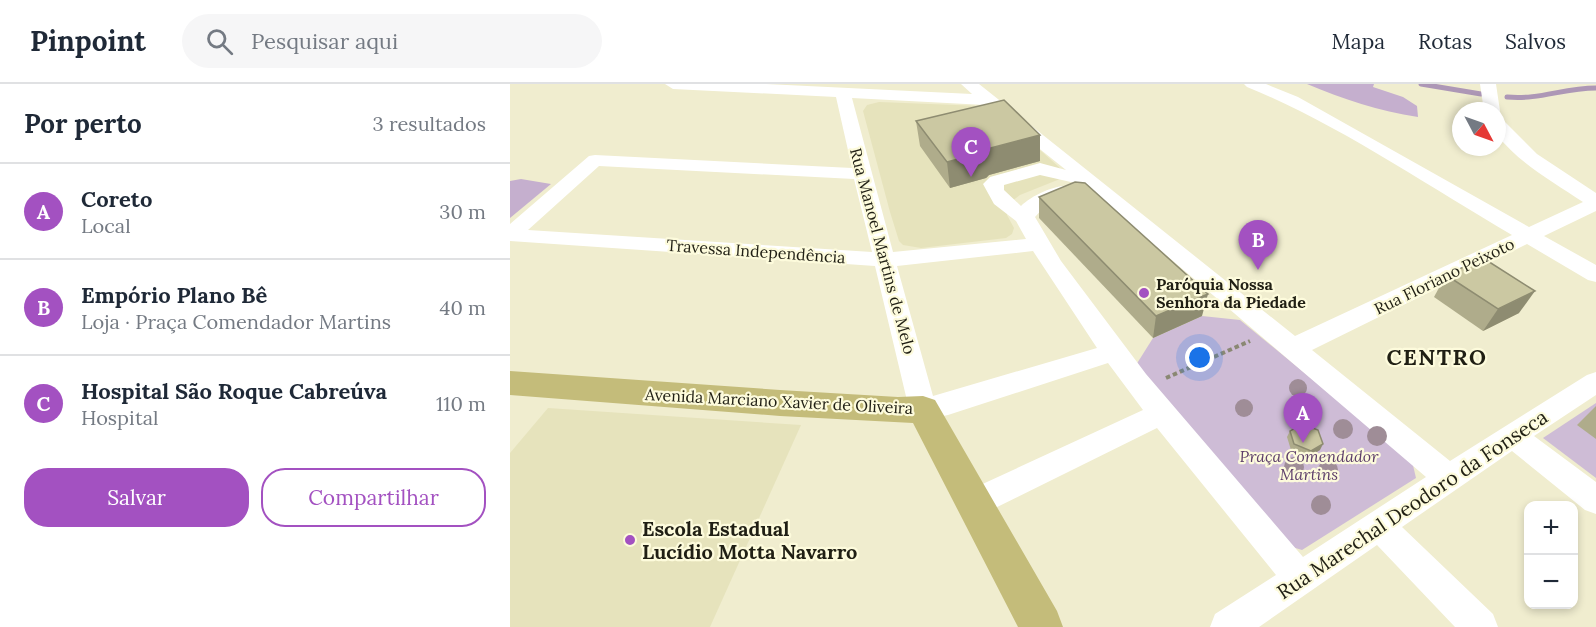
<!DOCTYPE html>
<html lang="pt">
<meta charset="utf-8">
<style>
body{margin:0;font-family:Lora,serif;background:#f6f6f7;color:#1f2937}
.controls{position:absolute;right:18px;bottom:18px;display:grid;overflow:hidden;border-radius:12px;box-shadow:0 3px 9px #0003}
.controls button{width:54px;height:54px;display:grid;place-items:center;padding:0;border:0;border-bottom:2px solid #e0e1e3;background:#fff;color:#1f2937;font:30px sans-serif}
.compass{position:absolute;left:942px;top:18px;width:54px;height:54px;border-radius:50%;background:#fff;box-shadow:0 3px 9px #0003;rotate:131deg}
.you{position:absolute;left:690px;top:274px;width:21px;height:21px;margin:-15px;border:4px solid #fff;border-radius:50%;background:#1a73e8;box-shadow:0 0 0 9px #1a73e833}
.badge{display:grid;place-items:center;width:39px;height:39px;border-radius:50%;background:#a351c1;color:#fff;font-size:20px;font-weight:700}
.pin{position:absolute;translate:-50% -50px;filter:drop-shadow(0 2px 3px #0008)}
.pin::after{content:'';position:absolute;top:32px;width:21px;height:18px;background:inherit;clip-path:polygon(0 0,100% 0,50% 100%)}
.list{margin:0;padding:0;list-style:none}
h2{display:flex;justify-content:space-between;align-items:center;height:78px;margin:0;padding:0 24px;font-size:26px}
h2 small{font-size:20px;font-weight:400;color:#747a83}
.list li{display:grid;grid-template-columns:39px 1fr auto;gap:18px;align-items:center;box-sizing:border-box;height:96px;padding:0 24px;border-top:2px solid #e0e1e3}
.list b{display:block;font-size:22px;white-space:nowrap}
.list p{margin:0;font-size:20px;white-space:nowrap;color:#747a83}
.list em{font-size:20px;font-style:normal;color:#747a83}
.actions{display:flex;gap:12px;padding:18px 24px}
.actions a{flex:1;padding:14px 0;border:2px solid #a351c1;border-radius:24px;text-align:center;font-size:21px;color:#a351c1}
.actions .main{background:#a351c1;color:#fff}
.icon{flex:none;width:33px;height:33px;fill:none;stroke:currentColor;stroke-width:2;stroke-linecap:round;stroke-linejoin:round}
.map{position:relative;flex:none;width:1086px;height:543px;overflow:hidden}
header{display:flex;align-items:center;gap:36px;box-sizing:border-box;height:84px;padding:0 30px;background:#fff;border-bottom:2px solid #e0e1e3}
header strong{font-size:28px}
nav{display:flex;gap:33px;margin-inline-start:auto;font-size:21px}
.search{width:420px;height:54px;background:#f6f6f7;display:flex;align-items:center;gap:15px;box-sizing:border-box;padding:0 21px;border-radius:33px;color:#747a83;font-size:22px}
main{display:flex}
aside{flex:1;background:#fff}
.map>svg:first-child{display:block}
</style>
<header>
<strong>Pinpoint</strong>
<div class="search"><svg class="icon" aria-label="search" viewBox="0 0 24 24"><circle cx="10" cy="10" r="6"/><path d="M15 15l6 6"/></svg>Pesquisar aqui</div>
<nav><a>Mapa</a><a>Rotas</a><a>Salvos</a></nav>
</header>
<main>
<aside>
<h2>Por perto<small>3 resultados</small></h2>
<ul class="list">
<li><span class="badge">A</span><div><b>Coreto</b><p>Local</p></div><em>30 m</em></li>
<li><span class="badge">B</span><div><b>Empório Plano Bê</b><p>Loja · Praça Comendador Martins</p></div><em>40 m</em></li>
<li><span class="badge">C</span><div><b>Hospital São Roque Cabreúva</b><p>Hospital</p></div><em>110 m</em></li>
</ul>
<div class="actions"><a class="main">Salvar</a><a>Compartilhar</a></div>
</aside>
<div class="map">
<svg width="1086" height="543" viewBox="0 0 1086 543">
<rect width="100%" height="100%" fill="#f0edcf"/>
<g fill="#e6e3bc">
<path d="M369 18 471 22 484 25 549 83 551 86 550 95 510 111 497 121V131L504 144 502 150 496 154 411 164 393 161 389 157 380 128 353 27 357 21Z"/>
<path d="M38 324 291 341 200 543H0V369Z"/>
</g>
<g fill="#cebcd6">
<path d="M692 232 730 236 902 377 906 394 792 466 779 462 626 281 643 254Z"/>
<path d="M1086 319V394L1033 354Z"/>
</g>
<g fill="#c5afce">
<path d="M797 0H864L863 3 893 13 907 22 908 33C869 27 833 15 797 0Z"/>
<path d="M11 95 41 100 0 134V97Z"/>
</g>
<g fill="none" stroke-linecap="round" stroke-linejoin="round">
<g stroke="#ad97b6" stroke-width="5">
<path d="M911 0 971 10"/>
<path d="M997 13C1030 16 1053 4 1086 4"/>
</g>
<path stroke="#8a8873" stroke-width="4" stroke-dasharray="4.5 3" stroke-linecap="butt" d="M656 294 740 257"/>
<g fill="#fff" fill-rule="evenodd">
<path d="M155 0H256L462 10 451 0H469L785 252 1002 151C916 101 828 40 737 3L734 0H756L788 13 1019 143 1073 118C1043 98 1010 80 987 51V35L993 36 1027 70 1086 109V127L1034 152 1086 181V198L1078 196 1017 160 802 266 940 377 1077 291 1086 288V311L1024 352 1086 398V430L1075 426 1002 367 892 443 983 530 988 543H945L867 461 749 543H700L705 530 766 491 647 344 475 429 464 433 453 429 449 419 453 409 633 326 598 279 438 331 413 336 403 333 399 325 365 182 0 157V140L79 72 85 71 342 84 326 13 163 5ZM342 14 475 21 556 86 530 79 480 93 473 100 484 120 506 137 516 155 383 168ZM89 82 344 95 362 168 18 146ZM530 91 574 101 916 393 793 473 636 290 551 177 525 133 535 122 568 110 571 106 568 102C551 98 523 110 511 122L494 106V101ZM523 167 587 264 423 312 387 182Z"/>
<path d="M970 0H986L990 27 988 30 987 27H974Z"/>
</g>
<path fill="#c4bc7a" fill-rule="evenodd" d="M0 287 270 306 388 313 413 312 425 316 547 527 553 543H508L403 339 270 332 0 311Z"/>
</g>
<g fill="#9f8d97">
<circle cx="788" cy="304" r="9"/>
<circle cx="734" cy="324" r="9"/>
<circle cx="833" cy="345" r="10"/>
<circle cx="867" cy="352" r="10"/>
<circle cx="784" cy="383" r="10"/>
<circle cx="818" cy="386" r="10"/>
<circle cx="811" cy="421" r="10"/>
</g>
<g fill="#afac8b">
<path d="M406 37 530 77 479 91 476 94 440 104 410 62Z"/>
<path d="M529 113 692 232 643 254 529 134Z"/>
<path d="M936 191 1009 229 973 247 924 213Z"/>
<path d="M1086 322V355L1067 341Z"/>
<path d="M780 347 810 366 798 373 781 366 777 353Z"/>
</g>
<g fill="#8e8c71">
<path d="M530 51V77L479 91 476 94 440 104 437 78 477 65Z"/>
<path d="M1025 207 1009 229 973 247 988 225Z"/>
<path d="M698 210 692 232 643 254 646 232Z"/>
<path d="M813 360 810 366 798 373 801 367Z"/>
</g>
<g fill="#cbc8a2" stroke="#8e8c71" stroke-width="1.5">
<path d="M494 16 530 51 477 65 474 68 437 78 406 37Z"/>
<path d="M565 98 575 99 698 210 646 232 529 113Z"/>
<path d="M973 174 1025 207 988 225 936 191Z"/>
<path d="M792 340 808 346 813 360 801 367 784 360 780 347Z"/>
</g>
<g fill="#a351c1" stroke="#fdfbdc" stroke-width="2">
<circle cx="634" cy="209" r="6"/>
<circle cx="120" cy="456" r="6"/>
</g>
<g text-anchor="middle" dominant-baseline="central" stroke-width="4.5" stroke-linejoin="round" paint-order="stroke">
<g font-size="16" fill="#201f14" stroke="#fdfbdc">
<text transform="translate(246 167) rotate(4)">Travessa Independência</text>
<text transform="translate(373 167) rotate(75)">Rua Manoel Martins de Melo</text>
<text transform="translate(934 192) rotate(-26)">Rua Floriano Peixoto</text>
<text transform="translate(269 317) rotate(3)">Avenida Marciano Xavier de Oliveira</text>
</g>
<g font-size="16" font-weight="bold" fill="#201f14" stroke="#fdfbdc" text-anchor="start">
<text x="646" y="200">Paróquia Nossa<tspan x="646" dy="18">Senhora da Piedade</tspan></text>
</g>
<g font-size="16" font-style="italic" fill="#5d3e6a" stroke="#fdfbdc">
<text x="799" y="372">Praça Comendador<tspan x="799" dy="18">Martins</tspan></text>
</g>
<g font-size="20" fill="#201f14" stroke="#fdfbdc">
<text transform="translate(902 420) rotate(-34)">Rua Marechal Deodoro da Fonseca</text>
</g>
<g font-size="20" font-weight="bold" fill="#201f14" stroke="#fdfbdc" text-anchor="start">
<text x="132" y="444">Escola Estadual<tspan x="132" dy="23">Lucídio Motta Navarro</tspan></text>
</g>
<g font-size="22" font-weight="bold" letter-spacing="1.5" fill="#201f14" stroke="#fdfbdc">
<text x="927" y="273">CENTRO</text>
</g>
</g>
</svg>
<div class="controls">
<button>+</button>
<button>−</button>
</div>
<svg class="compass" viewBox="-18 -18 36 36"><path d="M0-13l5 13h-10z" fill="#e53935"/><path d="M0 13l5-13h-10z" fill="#747a83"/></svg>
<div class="you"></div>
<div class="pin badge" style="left:793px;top:359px">A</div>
<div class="pin badge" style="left:748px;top:186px">B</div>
<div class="pin badge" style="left:461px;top:93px">C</div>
</div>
</main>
